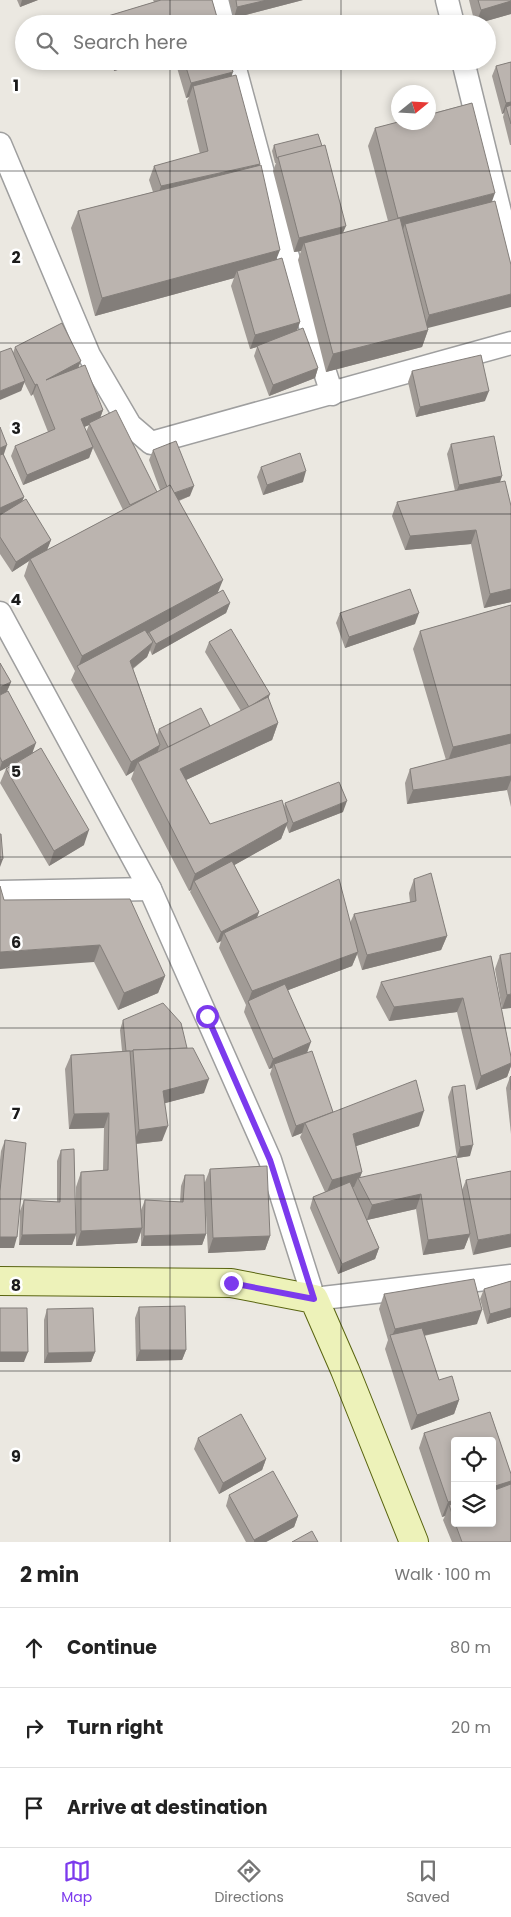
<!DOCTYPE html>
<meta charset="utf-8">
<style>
body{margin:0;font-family:Poppins,sans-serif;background:#f2f2f2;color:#222}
.controls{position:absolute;right:15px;bottom:15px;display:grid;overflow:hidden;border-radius:5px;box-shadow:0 2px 8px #0003}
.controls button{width:45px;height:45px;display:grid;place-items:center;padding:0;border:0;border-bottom:1px solid #e0e0e0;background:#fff;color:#222;font:25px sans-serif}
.compass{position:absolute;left:391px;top:85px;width:45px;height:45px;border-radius:50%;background:#fff;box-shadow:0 2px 8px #0003;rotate:72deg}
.stop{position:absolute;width:15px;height:15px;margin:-11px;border:4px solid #7c3aed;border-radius:50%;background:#fff}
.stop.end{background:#7c3aed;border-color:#fff;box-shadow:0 1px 5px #0008}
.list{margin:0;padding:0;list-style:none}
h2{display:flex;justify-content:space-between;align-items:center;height:65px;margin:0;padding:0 20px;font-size:21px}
h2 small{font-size:16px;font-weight:400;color:#767676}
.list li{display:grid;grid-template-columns:32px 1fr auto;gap:15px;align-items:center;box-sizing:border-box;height:80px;padding:0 20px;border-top:1px solid #e0e0e0}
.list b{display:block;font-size:19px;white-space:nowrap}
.list em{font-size:16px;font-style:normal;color:#767676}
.icon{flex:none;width:28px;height:28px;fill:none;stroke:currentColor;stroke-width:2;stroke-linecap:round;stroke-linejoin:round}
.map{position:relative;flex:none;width:511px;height:1542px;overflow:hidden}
.search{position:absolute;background:#fff;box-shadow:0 2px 8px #0003;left:15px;right:15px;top:15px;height:55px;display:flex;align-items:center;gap:12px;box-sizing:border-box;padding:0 18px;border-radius:28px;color:#767676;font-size:19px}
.sheet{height:305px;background:#fff}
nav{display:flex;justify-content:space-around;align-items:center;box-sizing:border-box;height:70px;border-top:1px solid #e0e0e0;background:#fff;font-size:14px;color:#767676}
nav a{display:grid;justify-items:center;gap:2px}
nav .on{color:#7c3aed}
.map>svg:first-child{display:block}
</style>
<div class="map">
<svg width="511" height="1542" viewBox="0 0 511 1542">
<rect width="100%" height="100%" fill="#ebe8e1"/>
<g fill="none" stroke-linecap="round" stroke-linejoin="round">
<g stroke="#9f9f9f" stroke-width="25">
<g id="minor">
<path d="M217 0 223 24"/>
<path d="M447 0 453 24"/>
<path d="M233 61 273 210 332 394"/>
<path d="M463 61 511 257"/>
<path d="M0 144 89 355 130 425 151 443 511 343"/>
<path d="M0 613 150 889 270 1160 314 1299 511 1276"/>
<path d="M0 892 150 889"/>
</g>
</g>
<g stroke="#596410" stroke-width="30">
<path id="secondary" d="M0 1281 231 1283 314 1299 345 1370 414 1542"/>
</g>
<use href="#minor" stroke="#fff" stroke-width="22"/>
<use href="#secondary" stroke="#edf2b9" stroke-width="28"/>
</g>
<g fill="#a19b96" fill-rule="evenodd">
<path d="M17 0H38L20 7Z"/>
<path d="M153 0H212L219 24H105L108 16 154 2Z"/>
<path d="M229 0H303L234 18Z"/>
<path d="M469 0H511V14L475 24Z"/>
<path d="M112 61H149L114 71Z"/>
<path d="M175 61H230L232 76 260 164 259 165 276 260 300 322 297 330 318 368 315 378 269 396 254 356 257 347 250 349 231 286 234 278 95 316 71 228 78 211 153 192 149 180 154 166 200 154 187 101 189 97 186 98Z"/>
<path d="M511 62V145H510L503 117 504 113 502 114 492 76 496 66Z"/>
<path d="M472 103 428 328V330L422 347 326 372 298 260 301 251 294 252 273 171 276 163H275L272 151 274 145 343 233 388 221 368 146 375 128Z"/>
<path d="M15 347 79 367 103 410 100 418 157 492 160 490 149 460 153 450 190 496 179 501 218 593 230 603 226 613 152 655 150 650 147 657 133 669 157 735 159 729 210 726 241 711 205 652 209 642 268 698 278 723 272 740 186 780 210 824 284 807 285 803 343 812 289 833 286 825 281 839 234 865 259 912 257 918 350 923 354 914 410 902 409 893 414 879 447 936 441 950 362 970 357 954 352 966 288 990 307 1052 333 1112 419 1126 356 1146 362 1172 360 1177 462 1190 466 1180 511 1171 473 1255 469 1236 464 1249 423 1255 416 1209 367 1220 379 1248 375 1259 338 1274 310 1208 313 1197 325 1192 300 1137 302 1133 292 1137 270 1074 272 1068 269 1069 244 1012 246 1005 219 948 221 941 217 943 190 892 191 890 189 891 131 779 134 771 126 776 71 680 75 671 24 576 29 561 12 572 0 554V427L4 455 24 497 22 501 51 540 47 550 123 510 93 448 89 458 23 485 11 456 15 446 48 432 33 394 31 396 24 382 21 391 13 353ZM89 425 86 432 84 427Z"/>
<path d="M412 371 485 401 416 417 408 382Z"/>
<path d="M451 444 502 476 500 482 511 506V602L484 608 471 544 405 550 392 516 397 502 455 491 447 454Z"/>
<path d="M261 467 303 482 263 495 257 477Z"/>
<path d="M511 605V807L507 790 407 804 405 783 410 769 446 760 413 649 420 631Z"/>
<path d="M340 613 415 624 345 648 336 623Z"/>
<path d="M0 663 11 682 7 691 33 753 84 845 49 866 0 783 6 769 23 759 0 771Z"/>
<path d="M4 900 165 976 158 993 118 1010 94 962Z"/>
<path d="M500 955 511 1008 502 1009 495 969Z"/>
<path d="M491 956 511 1057V1066L507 1077 476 1090 457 1012 389 1021 376 997 381 982Z"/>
<path d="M123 1020 187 1048 204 1093 165 1103 162 1141 136 1144 141 1210 145 1200 180 1202 181 1186 185 1175 205 1182 210 1169 270 1236 265 1250 208 1253 205 1196 206 1234 202 1245 141 1246V1232L137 1243 76 1246V1235L72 1245H19L20 1211 24 1200 57 1202V1161L61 1150 76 1226V1187L81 1172 103 1170 104 1128 69 1129 65 1069 71 1055 122 1051 120 1030Z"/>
<path d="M511 1076V1134L506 1088 510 1077Z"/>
<path d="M452 1087 470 1156 457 1158 448 1097Z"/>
<path d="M5 1140 14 1248H0V1160L1 1151Z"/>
<path d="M511 1281V1317L487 1324 480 1299 484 1289Z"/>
<path d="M384 1294 477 1324 424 1336 439 1380 459 1400 454 1414 411 1430 385 1349 388 1340 379 1309Z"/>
<path d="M139 1307 186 1350 182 1360 136 1361 135 1318Z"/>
<path d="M47 1309 95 1352 91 1362 44 1363V1320Z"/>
<path d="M490 1412 511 1474V1542H452L443 1520 445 1516 442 1517 419 1448 424 1433ZM455 1441H492V1523H455Z"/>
<path d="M198 1438 266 1459 262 1470 219 1494 194 1449Z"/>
<path d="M229 1495 298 1516 294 1527 266 1542H246L226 1506Z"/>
</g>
<g fill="#837e7a">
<path d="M22 0H38L20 7Z"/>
<path d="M267 0H303L234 18 237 7Z"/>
<path d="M511 1V14L476 24 481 10Z"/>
<path d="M118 61H149L114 71Z"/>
<path d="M233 72 228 87 193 86 189 97 186 98 191 83Z"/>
<path d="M511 102V111L506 107 504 113 502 114 506 103Z"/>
<path d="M260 164 254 178 156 200 161 186Z"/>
<path d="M495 193 489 210 405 224 402 232 392 235 398 218Z"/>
<path d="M346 226 340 240 304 243 301 251 294 252 299 238Z"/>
<path d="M280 250 273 268 237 271 234 278 95 316 102 298Z"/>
<path d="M511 294V307L424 329 429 315Z"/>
<path d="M300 322 295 336 257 346V347L250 349 255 335Z"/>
<path d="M428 330 422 347 326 372 333 354Z"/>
<path d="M81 361 77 371 46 380Z"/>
<path d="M318 368 315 378 269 396 273 385Z"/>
<path d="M25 381 21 391 0 400V391Z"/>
<path d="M37 384 33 394 31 396 35 385Z"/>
<path d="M489 391 485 401 416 417 420 407Z"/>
<path d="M103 410 99 421 89 423V425L77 430 81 419Z"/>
<path d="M7 445 2 460H0V448Z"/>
<path d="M93 447 89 458 23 485 27 475Z"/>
<path d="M306 471 303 482 263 495 267 485Z"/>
<path d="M502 476 498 487 455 495 459 485Z"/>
<path d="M194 486 190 496 166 505 170 495Z"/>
<path d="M24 497 20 507 0 517V508Z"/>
<path d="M476 530 471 544 405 550 410 536Z"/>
<path d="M51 540 47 550 30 559 29 561 12 572 16 562Z"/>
<path d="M223 580 216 597 149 632 148 634 80 671 78 668 82 656Z"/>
<path d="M511 589V602L484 608 490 594Z"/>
<path d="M230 603 226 613 152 655 156 644Z"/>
<path d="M419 613 415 624 345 648 349 637Z"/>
<path d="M153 642 147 657 124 675 130 661Z"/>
<path d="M11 682 5 696 0 699V687Z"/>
<path d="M270 694 266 704 249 707Z"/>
<path d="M278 723 272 740 173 786 180 769Z"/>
<path d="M511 734V750L447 764 453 747Z"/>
<path d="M36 743 32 754 0 771V768L2 762Z"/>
<path d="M160 745 155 759 138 762 134 771 126 776 131 762Z"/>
<path d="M511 776V780L507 790 407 804 413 790Z"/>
<path d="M347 801 343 812 289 833 293 823Z"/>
<path d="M288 822 281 839 197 886 194 881 191 890 189 891 195 874Z"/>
<path d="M89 830 84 845 49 866 54 851Z"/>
<path d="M0 859H3L0 867Z"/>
<path d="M259 912 255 922 224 933 221 941 217 943 221 932Z"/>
<path d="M447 936 441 950 362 970 367 955Z"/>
<path d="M100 945 94 962 0 969V952Z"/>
<path d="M358 952 352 966 249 1005 248 1002 252 991Z"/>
<path d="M165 976 158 993 118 1010 124 993Z"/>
<path d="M511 994V1008L502 1009 507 995Z"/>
<path d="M463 998 457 1012 389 1021 394 1007Z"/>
<path d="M311 1042 307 1053 274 1064 272 1068 269 1069 273 1059Z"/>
<path d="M511 1063V1066L507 1077 476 1090 481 1076Z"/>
<path d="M209 1079 204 1093 158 1105 163 1091Z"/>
<path d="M424 1111 419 1126 347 1149 353 1134Z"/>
<path d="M109 1113 104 1128 69 1129 74 1114Z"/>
<path d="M305 1123 302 1133 292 1137 296 1126Z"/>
<path d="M168 1126 162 1141 133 1144 139 1130Z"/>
<path d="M473 1145 470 1156 457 1158 460 1147Z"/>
<path d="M362 1172 359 1180 358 1178 354 1187 326 1194 332 1180Z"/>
<path d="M421 1194 416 1209 367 1220 372 1205Z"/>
<path d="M142 1228 137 1243 76 1246 81 1231Z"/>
<path d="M76 1234 72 1245H19L22 1235Z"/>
<path d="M206 1234 202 1245 141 1246 144 1236Z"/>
<path d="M470 1234 464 1249 423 1255 428 1240Z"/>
<path d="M511 1234V1247L473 1255 478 1240Z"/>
<path d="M270 1236 265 1250 208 1253 213 1238Z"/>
<path d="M0 1237H17L14 1248H0Z"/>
<path d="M379 1248 375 1259 338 1274 342 1264Z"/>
<path d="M511 1308V1317L487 1324 490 1314Z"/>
<path d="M482 1310 477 1324 393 1342 391 1338 395 1329Z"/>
<path d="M140 1350H186L182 1360 136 1361Z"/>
<path d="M0 1352H28L24 1362H0Z"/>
<path d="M95 1352 91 1362 44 1363 48 1353Z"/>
<path d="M459 1400 454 1414 411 1430 417 1415Z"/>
<path d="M266 1459 262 1470 219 1494 223 1483Z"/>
<path d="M511 1481V1486L492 1500V1487Z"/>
<path d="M455 1500V1512L449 1505 445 1516 442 1517 448 1502Z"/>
<path d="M298 1516 294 1527 266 1542H254V1540Z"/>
</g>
<g fill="#bbb4af" stroke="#837e7a">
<path d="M161 0H212L219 24H110L108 16Z"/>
<path d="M236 0H267L237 7Z"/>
<path d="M478 0H511V1L481 10Z"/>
<path d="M184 61H230L233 72 191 83Z"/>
<path d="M511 62V102L506 103 496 66Z"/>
<path d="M236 75 260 164 161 186 154 166 208 151 193 86Z"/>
<path d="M472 103 495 193 398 218 375 128 398 122H428V115Z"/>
<path d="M511 105V124L506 107Z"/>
<path d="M318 134 322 146 277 158 274 145Z"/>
<path d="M325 145 346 226 299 238 278 157Z"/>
<path d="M261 165 280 250 102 298 78 211Z"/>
<path d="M495 201 511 265V294L429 315 405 224Z"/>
<path d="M400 218 428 330 333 354 304 243Z"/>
<path d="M282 258 300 322 255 335 237 271Z"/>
<path d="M62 323 81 361 46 380 85 365 103 410 81 419 93 447 27 475 15 446 55 429 37 384 35 385 15 347Z"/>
<path d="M303 328 318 368 273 385 257 346Z"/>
<path d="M11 348 25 381 0 391V352Z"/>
<path d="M481 355 489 391 420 407 412 371Z"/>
<path d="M116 410 157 492 130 505 89 423Z"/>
<path d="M0 427 7 445 0 448Z"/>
<path d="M494 436 502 476 459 485 451 444Z"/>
<path d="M176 441 194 486 174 493 170 485 167 487 153 450Z"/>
<path d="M300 453 306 471 267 485 261 467Z"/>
<path d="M3 454 24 497 0 508V455Z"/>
<path d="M505 481 511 506V589L490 594 476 530 410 536 397 502Z"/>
<path d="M170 485 223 580 82 656 30 559Z"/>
<path d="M26 499 51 540 16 562 0 537V515Z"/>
<path d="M410 589 419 613 349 637 340 613Z"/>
<path d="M223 590 230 603 156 644 149 632Z"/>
<path d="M511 605V734L453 747 420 631Z"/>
<path d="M231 629 270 694 249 707 209 642Z"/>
<path d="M145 630 153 642 130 661 160 745 131 762 77 666Z"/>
<path d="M0 663 11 682 0 687Z"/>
<path d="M8 691 36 743 2 762 0 757V695Z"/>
<path d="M268 697 278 723 180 769 210 824 282 800 288 822 195 874 138 762Z"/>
<path d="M201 708 210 726 168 747 159 729Z"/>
<path d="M511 743V776L413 790 410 769Z"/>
<path d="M41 748 89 830 54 851 6 769Z"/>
<path d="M339 782 347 801 293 823 285 803Z"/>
<path d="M0 834H1L3 859H0Z"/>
<path d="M232 861 259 912 221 932 194 881Z"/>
<path d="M431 873 447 936 367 955 354 914 416 901 414 879Z"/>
<path d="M339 879 358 952 252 991 224 933Z"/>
<path d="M0 886 4 900 130 899 165 976 124 993 100 945 0 952Z"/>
<path d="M511 953V994L507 995 500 955Z"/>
<path d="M491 956 511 1057V1063L481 1076 463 998 394 1007 381 982Z"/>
<path d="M285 984 311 1042 273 1059 248 1001Z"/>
<path d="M163 1003 181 1023 187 1048 133 1050V1051H126L123 1020Z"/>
<path d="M193 1048 209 1079 163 1091 168 1126 139 1130 133 1050Z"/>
<path d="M130 1051 142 1228 81 1231V1172L108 1170 109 1113 74 1114 71 1055Z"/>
<path d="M312 1051 333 1112 296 1126 274 1064Z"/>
<path d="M511 1076V1090L510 1077Z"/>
<path d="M416 1080 424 1111 353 1134 362 1172 332 1180 305 1123Z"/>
<path d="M465 1085 473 1145 460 1147 452 1087Z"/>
<path d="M5 1140 26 1143 17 1237H0V1191Z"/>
<path d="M74 1149 76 1234 22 1235 24 1200 60 1202 61 1150Z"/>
<path d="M456 1156 470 1234 428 1240 421 1194 372 1205 358 1178Z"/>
<path d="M267 1166 270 1236 213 1238 210 1169Z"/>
<path d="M511 1171V1234L478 1240 466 1180Z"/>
<path d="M185 1175H204L206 1234 144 1236 145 1200 183 1202Z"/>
<path d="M350 1182 379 1248 342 1264 313 1197Z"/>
<path d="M474 1279 482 1310 395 1329 384 1294Z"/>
<path d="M511 1281V1308L490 1314 484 1289Z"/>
<path d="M185 1306 186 1350H140L139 1307Z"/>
<path d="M0 1308H27L28 1352H0Z"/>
<path d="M93 1308 95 1352 48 1353 47 1309Z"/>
<path d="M422 1328 439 1380 452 1376 459 1400 417 1415 390 1335Z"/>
<path d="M490 1412 511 1474V1481L492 1487V1441H455V1500L448 1502 424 1433Z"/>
<path d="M241 1414 266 1459 223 1483 198 1438Z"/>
<path d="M273 1471 298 1516 254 1540 229 1495Z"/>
<path d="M511 1484V1542H462L455 1523H492V1491Z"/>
<path d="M455 1503V1522L449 1505Z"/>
<path d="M312 1531 318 1542H292Z"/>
</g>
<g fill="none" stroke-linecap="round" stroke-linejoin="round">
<path stroke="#7c3aed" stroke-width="6" d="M207 1016 270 1160 314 1299 231 1283"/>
</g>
<path fill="none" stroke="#1b1b1b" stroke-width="1" stroke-opacity="0.55" d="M170 0V24M341 0V24M170 61V1542M341 61V1542M0 171H511M0 343H511M0 514H511M0 685H511M0 857H511M0 1028H511M0 1199H511M0 1371H511"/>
<g font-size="16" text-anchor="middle" font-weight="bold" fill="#1b1b1b" stroke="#fff" stroke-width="5" stroke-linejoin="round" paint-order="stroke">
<text x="16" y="91">1</text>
<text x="16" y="263">2</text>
<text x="16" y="434">3</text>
<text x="16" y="605">4</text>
<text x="16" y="777">5</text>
<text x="16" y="948">6</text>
<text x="16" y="1119">7</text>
<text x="16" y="1291">8</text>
<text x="16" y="1462">9</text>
</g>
</svg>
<div class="controls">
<button><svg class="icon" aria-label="locate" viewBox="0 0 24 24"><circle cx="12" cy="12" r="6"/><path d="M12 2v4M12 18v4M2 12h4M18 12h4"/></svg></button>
<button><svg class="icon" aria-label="layers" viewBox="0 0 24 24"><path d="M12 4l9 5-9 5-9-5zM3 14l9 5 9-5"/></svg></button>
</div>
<svg class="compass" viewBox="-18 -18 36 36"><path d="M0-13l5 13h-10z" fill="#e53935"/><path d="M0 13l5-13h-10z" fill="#767676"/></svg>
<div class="stop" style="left:207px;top:1016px"></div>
<div class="stop end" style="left:231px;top:1283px"></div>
<div class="search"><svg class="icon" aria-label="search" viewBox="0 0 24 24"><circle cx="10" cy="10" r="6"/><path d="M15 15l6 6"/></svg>Search here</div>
</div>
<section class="sheet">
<h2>2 min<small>Walk · 100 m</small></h2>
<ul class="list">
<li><svg class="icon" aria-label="ahead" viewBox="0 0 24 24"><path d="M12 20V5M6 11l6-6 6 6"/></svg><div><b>Continue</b></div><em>80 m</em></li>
<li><svg class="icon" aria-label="right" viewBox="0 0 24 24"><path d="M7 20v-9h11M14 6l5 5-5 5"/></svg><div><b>Turn right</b></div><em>20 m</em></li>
<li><svg class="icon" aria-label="arrive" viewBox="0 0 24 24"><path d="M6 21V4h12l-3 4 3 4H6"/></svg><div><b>Arrive at destination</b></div></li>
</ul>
</section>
<nav>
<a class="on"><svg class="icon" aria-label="map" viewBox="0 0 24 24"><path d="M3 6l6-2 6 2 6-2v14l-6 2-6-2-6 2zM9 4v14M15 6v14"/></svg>Map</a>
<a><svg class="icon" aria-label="directions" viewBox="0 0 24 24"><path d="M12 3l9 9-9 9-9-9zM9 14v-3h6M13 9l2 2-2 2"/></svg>Directions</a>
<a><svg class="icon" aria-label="saved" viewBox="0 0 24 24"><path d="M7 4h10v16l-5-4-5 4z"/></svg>Saved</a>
</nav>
